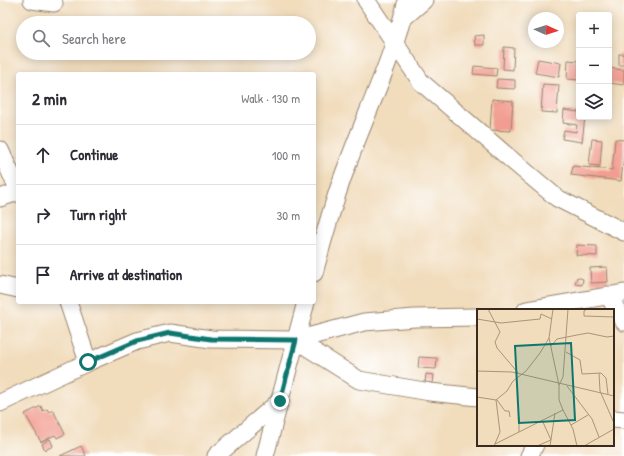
<!DOCTYPE html>
<meta charset="utf-8">
<style>
body{margin:0;font-family:"Patrick Hand",sans-serif;background:#f7f7f7;color:#2b2b33}
.controls{position:absolute;right:12px;top:12px;display:grid;overflow:hidden;border-radius:4px;box-shadow:0 2px 10px #0003}
.controls button{width:36px;height:36px;display:grid;place-items:center;padding:0;border:0;border-bottom:1px solid #e1e1e2;background:#fff;color:#2b2b33;font:20px sans-serif}
.compass{position:absolute;left:528px;top:12px;width:36px;height:36px;border-radius:50%;background:#fff;box-shadow:0 2px 10px #0003;rotate:93deg}
.stop{position:absolute;width:12px;height:12px;margin:-9px;border:3px solid #0f766e;border-radius:50%;background:#fff}
.stop.end{background:#0f766e;border-color:#fff;box-shadow:0 1px 4px #0008}
.list{margin:0;padding:0;list-style:none}
h2{display:flex;justify-content:space-between;align-items:center;height:52px;margin:0;padding:0 16px;font-size:17px}
h2 small{font-size:13px;font-weight:400;color:#7c7c81}
.list li{display:grid;grid-template-columns:26px 1fr auto;gap:12px;align-items:center;box-sizing:border-box;height:60px;padding:0 16px;border-top:1px solid #e1e1e2}
.list b{display:block;font-size:15px;white-space:nowrap}
.list em{font-size:13px;font-style:normal;color:#7c7c81}
.icon{flex:none;width:22px;height:22px;fill:none;stroke:currentColor;stroke-width:2;stroke-linecap:round;stroke-linejoin:round}
.map{position:relative;flex:none;width:624px;height:456px;overflow:hidden}
.search{position:absolute;background:#fff;box-shadow:0 2px 10px #0003;left:16px;top:16px;width:300px;height:44px;display:flex;align-items:center;gap:10px;box-sizing:border-box;padding:0 14px;border-radius:22px;color:#7c7c81;font-size:15px}
.panel{position:absolute;background:#fff;box-shadow:0 2px 10px #0003;left:16px;top:72px;width:300px;height:232px;border-radius:4px}
.map>svg:first-child{display:block}
</style>
<div class="map">
<svg width="624" height="456" viewBox="0 0 624 456">
<rect width="100%" height="100%" fill="#fff"/>
<filter id="ink" filterUnits="userSpaceOnUse"><feTurbulence type="fractalNoise" baseFrequency=".025" numOctaves="2"/><feDisplacementMap in="SourceGraphic" scale="8" xChannelSelector="R" yChannelSelector="G"/><feConvolveMatrix kernelMatrix="1 2 1 2 8 2 1 2 1" color-interpolation-filters="sRGB"/></filter>
<filter id="wash" filterUnits="userSpaceOnUse"><feTurbulence type="fractalNoise" baseFrequency=".012" numOctaves="4" result="noise"/><feDisplacementMap in="SourceGraphic" scale="16" xChannelSelector="R" yChannelSelector="G"/><feGaussianBlur stdDeviation="0.9" result="paint"/><feColorMatrix in="noise" values="0 0 0 0 0 0 0 0 0 0 0 0 0 0 0 0 0 1.4 0 .05"/><feComposite in="paint" operator="in"/></filter>
<g filter="url(#wash)">
<rect width="100%" height="100%" fill="#f1dcbb"/>
<g id="blocks">
<g fill="#f29d91">
<path d="M484 35V45H475L474 36Z"/>
<path d="M504 47 514 48 513 70 503 69Z"/>
<rect x="619" y="54" width="5" height="11"/>
<path d="M538 59 561 63 559 77 535 73Z"/>
<path d="M568 60 579 61V80L567 79Z"/>
<path d="M474 66 497 68 496 76 473 74Z"/>
<path d="M609 68 624 70V85L609 83Z"/>
<path d="M497 79 515 80V89L496 88Z"/>
<path d="M543 84 559 85 557 113 541 112Z"/>
<path d="M492 99 513 101 511 131 490 130Z"/>
<path d="M564 110 579 112V117H585L582 142 562 139 564 130 576 132 577 125 563 123Z"/>
<path d="M592 139 602 140 600 166 589 165Z"/>
<path d="M615 139 624 140V156L621 181 571 175 573 166 612 170Z"/>
<path d="M577 245 597 246V256L576 255Z"/>
<path d="M607 267 608 282 591 283 590 268Z"/>
<path d="M577 277 583 279 582 285 575 284Z"/>
<path d="M419 357 437 358 436 369 418 368Z"/>
<path d="M426 374 434 375 433 383 425 382Z"/>
<path d="M41 406 43 411 47 409 49 412 53 410 65 434 57 438 55 435 41 442 25 414Z"/>
<path d="M50 439 53 446 45 450 42 444Z"/>
<path d="M81 446 86 456H60Z"/>
</g>
</g>
</g>
<g filter="url(#ink)">
<use href="#blocks" fill-opacity="0" stroke="#96836c" stroke-width="1"/>
<g fill="none" stroke-linecap="round" stroke-linejoin="round">
<g stroke="#96836c" stroke-width="19">
<g id="street">
<path d="M32 0 54 3"/>
<path d="M366 0 421 82 514 162 557 198 624 232"/>
<path d="M402 19 424 0"/>
<path d="M0 150 18 189"/>
<path d="M0 198 18 192"/>
<path d="M314 273C324 236 334 199 348 163 368 109 394 55 407 0"/>
<path d="M0 285 18 289"/>
<path d="M608 295 624 322"/>
<path d="M526 310 624 293"/>
<path d="M296 340 359 380 430 392 478 397"/>
<path d="M88 362 137 341 170 333 211 339 296 340 364 322 415 318 478 317"/>
<path d="M0 403 88 362 68 302"/>
<path d="M613 419 624 420"/>
<path d="M216 456 280 401"/>
<path d="M265 456 306 302"/>
<path d="M529 456 535 445"/>
</g>
</g>
<use href="#street" stroke="#fff" stroke-width="17"/>
</g>
</g>
<g fill="none" stroke-linecap="round" stroke-linejoin="round" filter="url(#ink)">
<path stroke="#0f766e" stroke-width="5" d="M88 362 137 341 170 333 211 339 296 340 280 401"/>
</g>
<g transform="translate(477 309)">
<rect width="137" height="137" fill="#f1dcbb"/>
<path fill="none" stroke="#a8957c" stroke-width="1" d="M11 0 23 23 18 33 20 39 42 65M110 0 107 2V7L137 8M0 10 24 14 63 10 64 5 75 10M72 29 82 76V91L86 101M74 37 80 30 100 26 111 24 130 28 137 27M137 40V54M89 43 103 51 105 65 124 64 129 69 131 85M0 62 35 63 137 87M122 64 123 82 137 114M82 76 86 68 91 0M90 77 115 110 122 128M0 88 19 91 23 123 17 137M19 91 30 82 36 72 49 62 63 44 72 29 76 0M20 91 28 102H32L33 108M42 108V123M94 116 111 106M18 135 86 101 96 120 100 137M60 137 74 131 65 111M73 137 78 104M107 137 137 120"/>
<path fill="#0f766e" fill-opacity="0.15" stroke="#0f766e" stroke-width="2" d="M94 34 98 111 42 114 38 37Z"/>
<rect width="137" height="137" fill="none" stroke="#3b2a1e" stroke-width="2"/>
</g>
</svg>
<div class="controls">
<button>+</button>
<button>−</button>
<button><svg class="icon" aria-label="layers" viewBox="0 0 24 24"><path d="M12 4l9 5-9 5-9-5zM3 14l9 5 9-5"/></svg></button>
</div>
<svg class="compass" viewBox="-18 -18 36 36"><path d="M0-13l5 13h-10z" fill="#e53935"/><path d="M0 13l5-13h-10z" fill="#7c7c81"/></svg>
<div class="stop" style="left:88px;top:362px"></div>
<div class="stop end" style="left:280px;top:401px"></div>
<div class="search"><svg class="icon" aria-label="search" viewBox="0 0 24 24"><circle cx="10" cy="10" r="6"/><path d="M15 15l6 6"/></svg>Search here</div>
<section class="panel">
<h2>2 min<small>Walk · 130 m</small></h2>
<ul class="list">
<li><svg class="icon" aria-label="ahead" viewBox="0 0 24 24"><path d="M12 20V5M6 11l6-6 6 6"/></svg><div><b>Continue</b></div><em>100 m</em></li>
<li><svg class="icon" aria-label="right" viewBox="0 0 24 24"><path d="M7 20v-9h11M14 6l5 5-5 5"/></svg><div><b>Turn right</b></div><em>30 m</em></li>
<li><svg class="icon" aria-label="arrive" viewBox="0 0 24 24"><path d="M6 21V4h12l-3 4 3 4H6"/></svg><div><b>Arrive at destination</b></div></li>
</ul>
</section>
</div>
